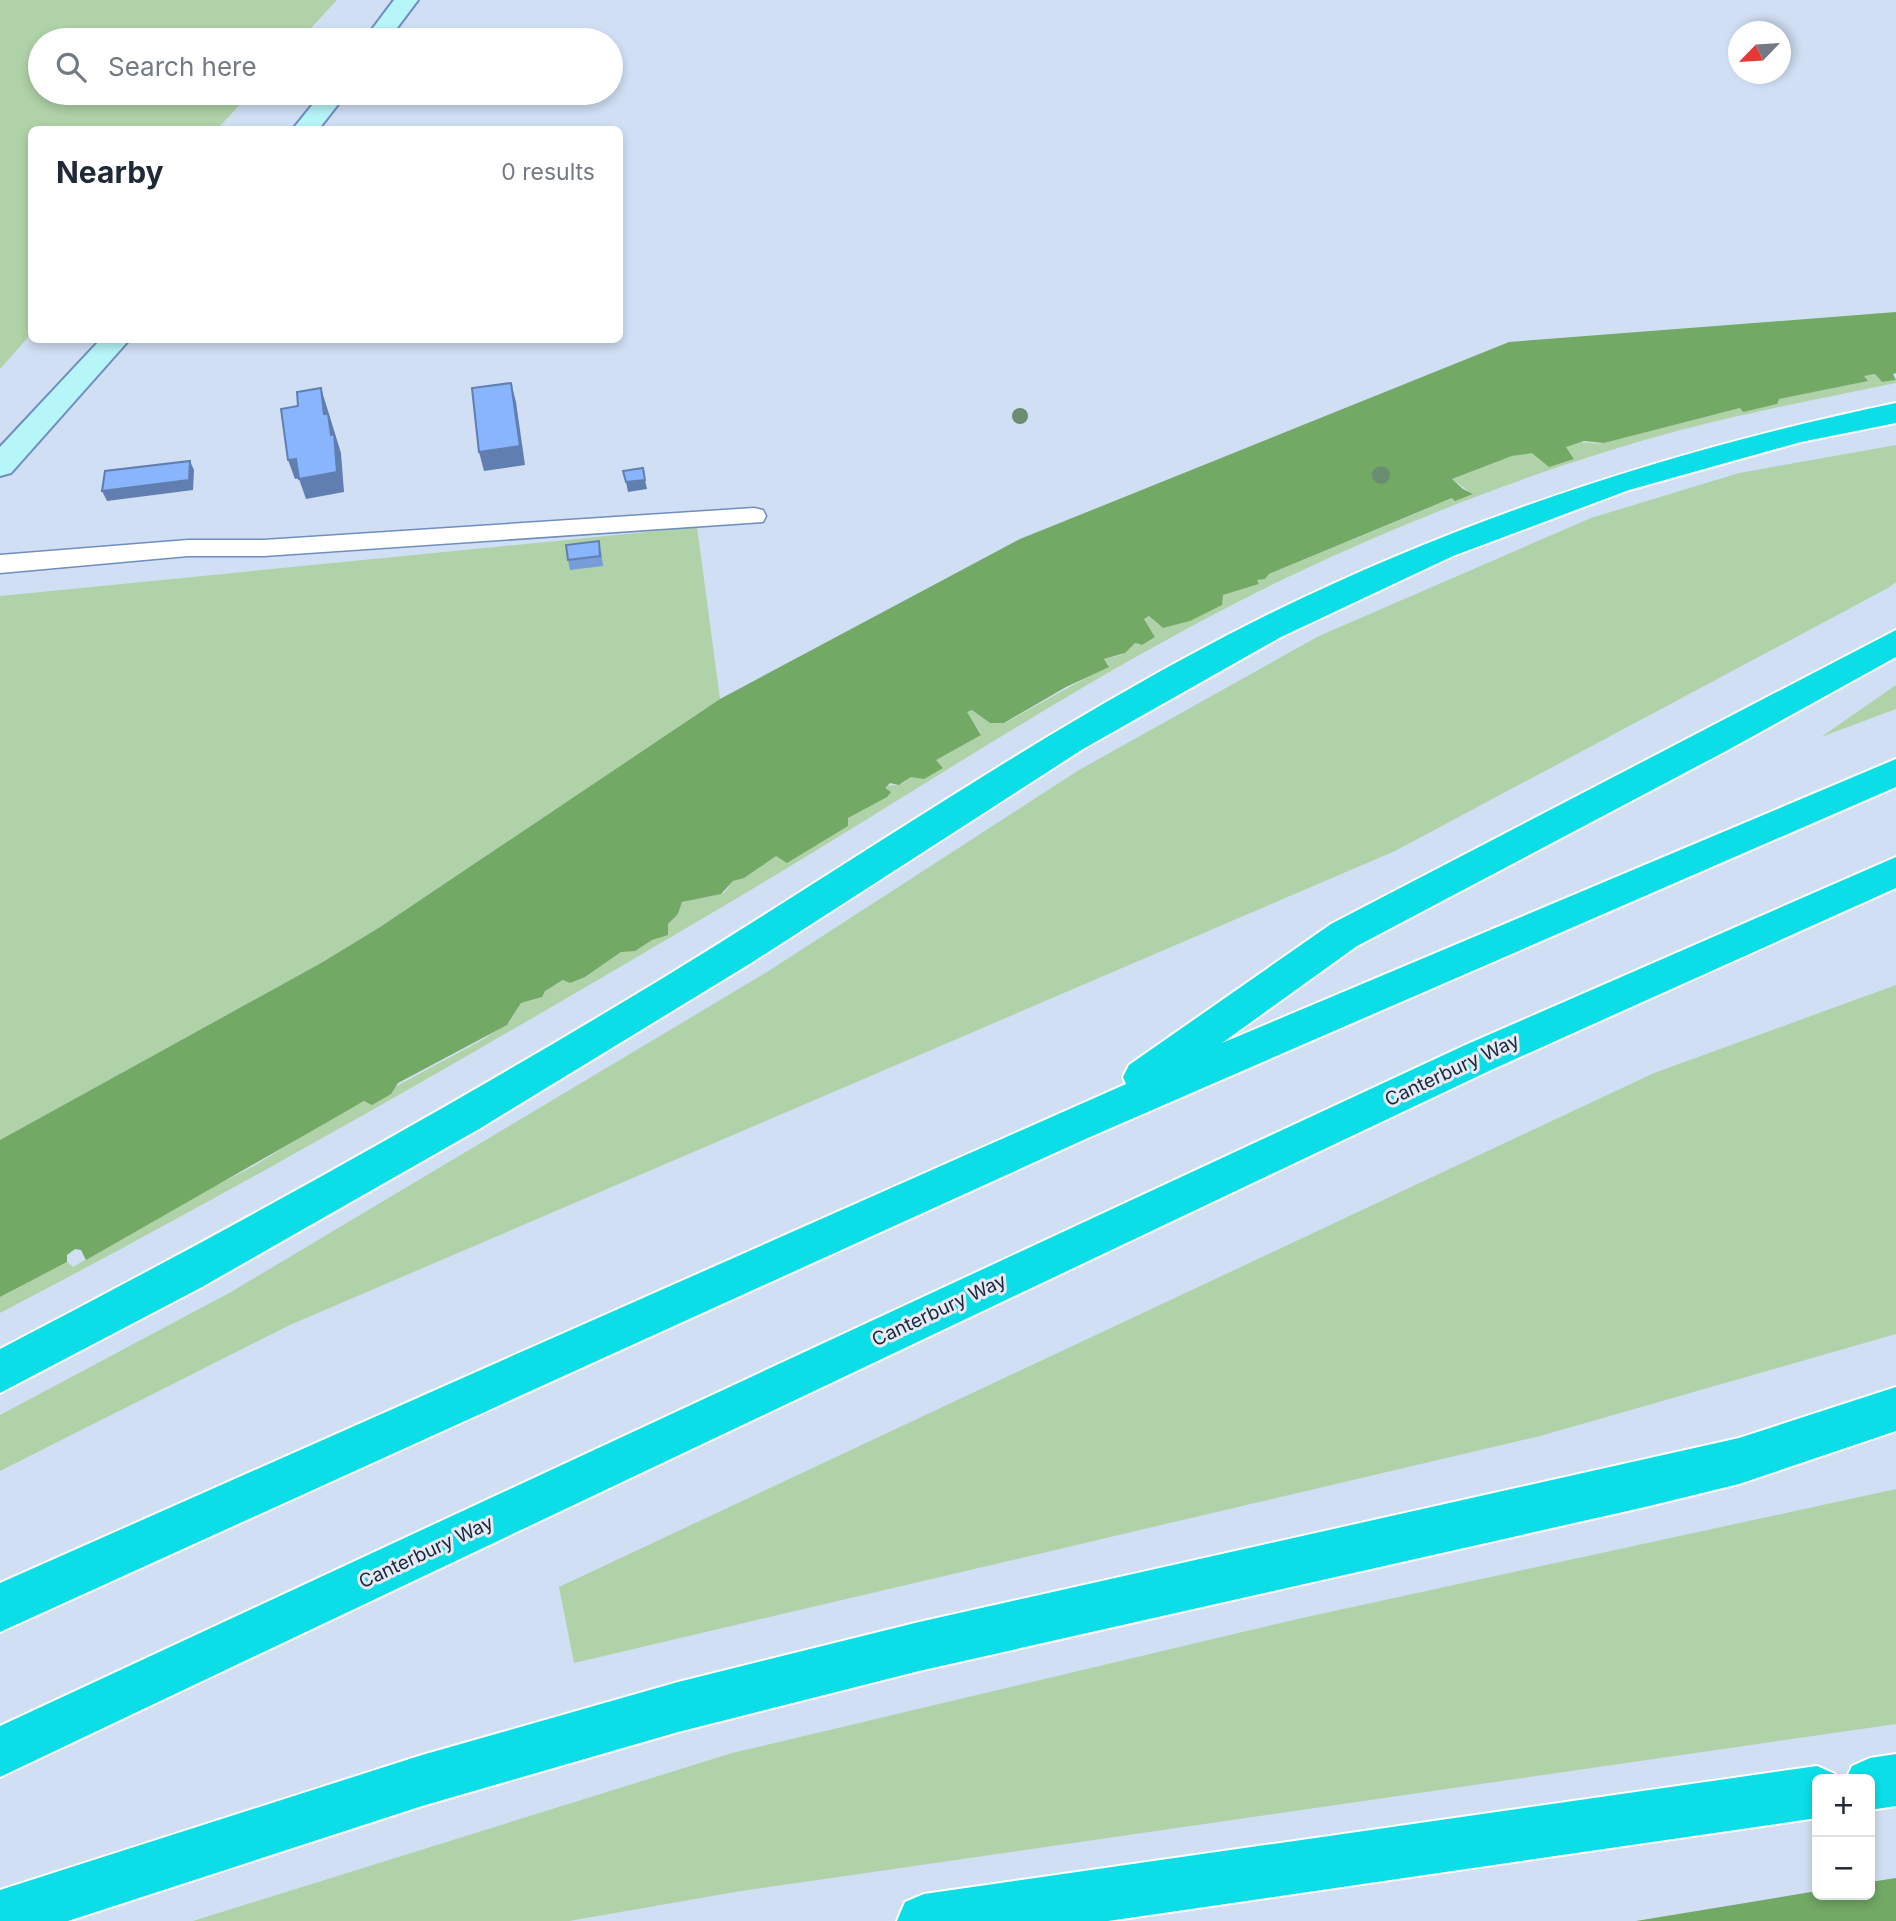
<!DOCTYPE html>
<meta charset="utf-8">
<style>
body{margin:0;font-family:Inter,sans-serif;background:#f6f6f7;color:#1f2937}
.controls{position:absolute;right:21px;bottom:21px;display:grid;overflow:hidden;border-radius:10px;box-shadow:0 4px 10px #0003}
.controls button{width:63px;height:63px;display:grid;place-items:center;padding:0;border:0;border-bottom:2px solid #e0e1e3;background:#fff;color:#1f2937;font:35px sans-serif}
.compass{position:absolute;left:1728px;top:21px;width:63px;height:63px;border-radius:50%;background:#fff;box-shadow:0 4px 10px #0003;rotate:245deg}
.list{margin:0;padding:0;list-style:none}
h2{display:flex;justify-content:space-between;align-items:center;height:91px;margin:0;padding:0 28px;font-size:30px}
h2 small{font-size:23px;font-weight:400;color:#747a83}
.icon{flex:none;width:38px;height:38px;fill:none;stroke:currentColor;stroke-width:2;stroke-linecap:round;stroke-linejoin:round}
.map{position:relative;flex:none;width:1896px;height:1921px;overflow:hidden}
.search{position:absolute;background:#fff;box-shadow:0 4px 10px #0003;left:28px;top:28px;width:595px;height:77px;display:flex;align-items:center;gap:18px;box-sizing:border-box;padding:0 24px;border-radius:38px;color:#747a83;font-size:26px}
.panel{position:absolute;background:#fff;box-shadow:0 4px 10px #0003;left:28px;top:126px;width:595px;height:217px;border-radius:10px}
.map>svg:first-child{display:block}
</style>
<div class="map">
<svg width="1896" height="1921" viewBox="0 0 1896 1921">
<rect width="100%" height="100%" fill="#d1dff4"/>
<g fill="#b0d2a8">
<path d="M0 0H337L300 40H40V93H251L217 129 32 130 31 334 0 369Z"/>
<path d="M1875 374 1882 382 1896 380V383C1823 398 1749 412 1677 431 1543 467 1413 518 1288 577 1099 668 924 787 744 894 499 1039 253 1181 0 1313V1297L67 1262 73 1267 183 1202 254 1166 332 1117 393 1088 482 1040 509 1023 521 1003 542 997 544 991 564 980 585 977 621 952 652 940 678 914 682 902 724 893 733 881 744 878 776 855 848 826V818L877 801 886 786 902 784 911 777 943 767 935 760 979 736 981 733 966 712 972 710 990 723H1005L1109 665 1104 659 1121 655 1135 643 1139 645 1155 637 1144 619 1149 616 1163 628 1190 621 1223 595 1259 584 1257 580 1265 579 1269 574 1453 498 1472 494 1452 479 1512 456 1532 452 1574 458 1566 447C1578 438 1590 445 1604 443L1740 408 1777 404 1778 399 1867 381 1863 376Z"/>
<path d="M1896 445V582L1888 588 1395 851 290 1325 0 1471V1415L231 1292 767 972 1079 770 1319 636 1591 518 1739 473Z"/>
<path d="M697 527 720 699 380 927 321 963 0 1140V596Z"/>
<path d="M1896 685V709L1821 737Z"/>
<path d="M1896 985V1334L1540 1436 574 1663 559 1587 1654 1073Z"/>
<path d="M1896 1489V1724L741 1891 569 1921H193L732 1753 1302 1618Z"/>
</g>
<g fill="#72a965">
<path d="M1896 312V373L1893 374 1896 380 1882 382 1875 374 1864 376 1868 381 1779 399 1777 404 1743 412 1740 408 1604 443 1584 441 1566 447 1574 459 1549 467 1532 453 1512 456 1452 479 1463 489 1473 494 1455 501 1452 498 1269 574 1265 579 1257 580 1259 584 1223 595 1222 605 1190 621 1163 628 1149 616 1144 619 1155 637 1142 645 1135 643 1125 653 1104 659 1109 667 1066 687 1004 723H990L972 710 967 712 981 735 936 760 943 768 924 779 911 777 899 785 890 783 885 788 891 792 887 797 848 818V826L787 863 776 856 744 878 733 881 721 894 682 902 678 914 668 924V935L652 940 635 951 621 952 585 977 570 983 563 980 545 991 542 997 521 1003 507 1025 398 1083 391 1094 372 1105 364 1101 86 1260 81 1250 75 1249 67 1255V1262L0 1297V1140L321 963 380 927 720 699 1020 539 1509 342Z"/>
<path d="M1896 1878V1921H1636L1817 1891V1895H1870V1882Z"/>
</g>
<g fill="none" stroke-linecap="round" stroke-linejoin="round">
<g stroke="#6f8ebf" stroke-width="3">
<path id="lane" d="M754 508 763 510 766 516 763 522 264 556H188L0 573V555L188 540H264Z"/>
</g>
<g stroke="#6f8ebf" stroke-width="4">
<g id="secondary">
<path d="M394 0H418L388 40H364Z"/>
<path d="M322 93H347L318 130H292Z"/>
<path d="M100 340H129L11 473 0 476V447Z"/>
</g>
</g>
<g stroke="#fff" stroke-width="4">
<g id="highway">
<path d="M1896 403V423L1801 442 1629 490 1453 556 1281 637 1083 749 751 963 479 1129 202 1287 0 1393V1349C225 1232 447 1109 663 978 861 857 1052 723 1259 619 1462 518 1674 449 1896 403Z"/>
<path d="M1896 630V657L1726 751 1357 946 1222 1043 1896 759V787L1090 1137 0 1632V1583L1126 1084 1123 1077 1129 1065 1331 924Z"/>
<path d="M1896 857V888L1491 1070 0 1777V1726L1463 1046Z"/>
<path d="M1896 1387V1431L1739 1484 1645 1507 919 1671 678 1732 422 1806 68 1921H0V1890L422 1755 678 1682 919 1622 1739 1438Z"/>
<path d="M1896 1754V1806L1870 1810V1779H1846L1852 1766 1870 1758Z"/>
<path d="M1817 1766 1835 1774 1837 1779H1817V1818L1108 1921H897L905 1902 924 1894Z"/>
</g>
</g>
<use href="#lane" fill="#fff" fill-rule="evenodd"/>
<use href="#secondary" fill="#b6f5f8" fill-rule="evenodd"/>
<use href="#highway" fill="#0bdee7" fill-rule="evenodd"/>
</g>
<g fill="#6a8e6f">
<circle cx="1020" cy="416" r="8"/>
<circle cx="1381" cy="475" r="9"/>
</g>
<path fill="#769cd9" d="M601 551 603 566 570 570 568 560Z"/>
<g fill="#607fb0">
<path d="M511 383 516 402 525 465 484 471 479 452Z"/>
<path d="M321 388 341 453 344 492 306 499 299 479Z"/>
<path d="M296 459 304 478 295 479 288 460Z"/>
<path d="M190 461 194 470 193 490 107 501 102 491Z"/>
<path d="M645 480 647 489 628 492 626 482Z"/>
</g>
<g fill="#89b5fc" stroke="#607fb0" stroke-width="2">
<path d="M511 383 520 446 479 452 472 388Z"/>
<path d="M321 388 324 414H328L331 435 334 434 337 472 299 479 296 459 288 460 281 409 298 406 297 392Z"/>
<path d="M190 461 189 480 102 491 105 471Z"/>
<path d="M643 468 645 480 626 482 623 471Z"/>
<path d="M599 541 600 556 568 560 566 545Z"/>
</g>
<g text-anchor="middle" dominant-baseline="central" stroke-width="6" stroke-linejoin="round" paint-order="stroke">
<g font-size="19" fill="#1a263a" stroke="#e4ebf6">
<text transform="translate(1452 1070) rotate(-25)">Canterbury Way</text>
<text transform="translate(939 1310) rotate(-25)">Canterbury Way</text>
<text transform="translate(426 1552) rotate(-25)">Canterbury Way</text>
</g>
</g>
</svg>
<div class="controls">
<button>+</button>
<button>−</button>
</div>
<svg class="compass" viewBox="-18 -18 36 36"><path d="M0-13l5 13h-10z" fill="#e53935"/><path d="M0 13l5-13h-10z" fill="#747a83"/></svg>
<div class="search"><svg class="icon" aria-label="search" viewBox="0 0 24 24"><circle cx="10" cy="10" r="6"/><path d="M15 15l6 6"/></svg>Search here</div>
<section class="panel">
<h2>Nearby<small>0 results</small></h2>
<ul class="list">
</ul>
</section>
</div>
